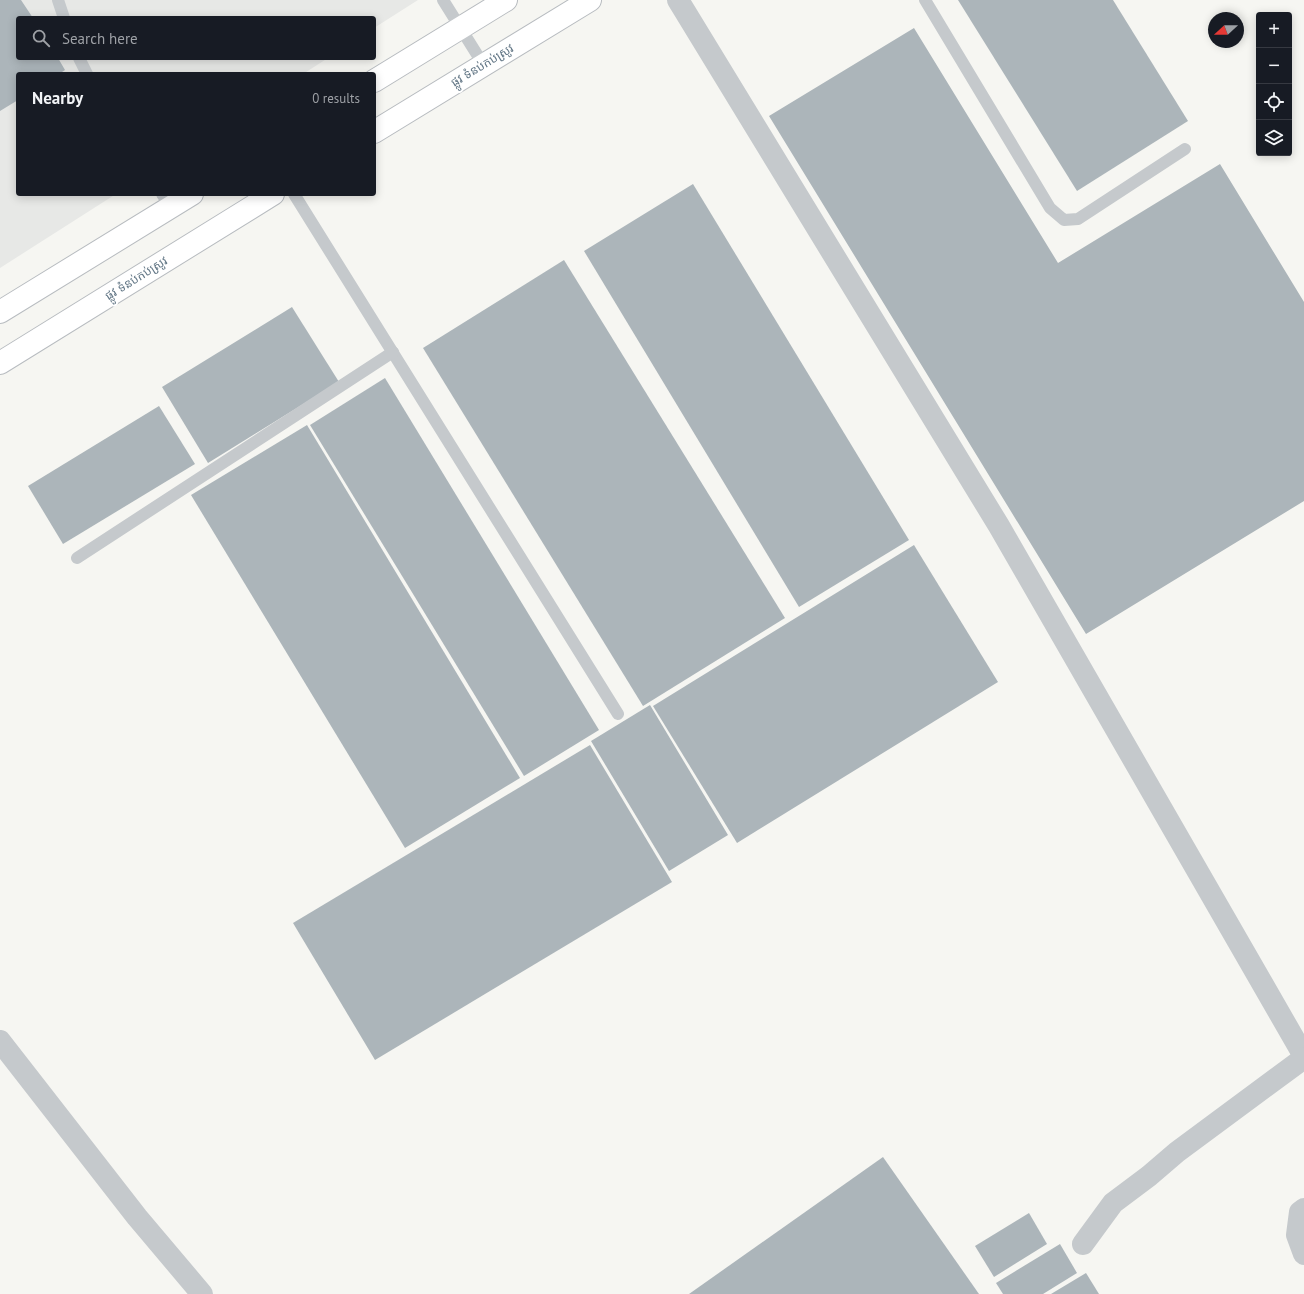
<!DOCTYPE html>
<meta charset="utf-8">
<style>
body{margin:0;font-family:"PT Sans","Noto Sans Khmer",sans-serif;background:#20242c;color:#f1f3f6}
.controls{position:absolute;right:12px;top:12px;display:grid;overflow:hidden;border-radius:4px;box-shadow:0 2px 10px #0003}
.controls button{width:36px;height:36px;display:grid;place-items:center;padding:0;border:0;border-bottom:1px solid #363941;background:#171b24;color:#f1f3f6;font:20px sans-serif}
.compass{position:absolute;left:1208px;top:12px;width:36px;height:36px;border-radius:50%;background:#171b24;box-shadow:0 2px 10px #0003;rotate:249deg}
.list{margin:0;padding:0;list-style:none}
h2{display:flex;justify-content:space-between;align-items:center;height:52px;margin:0;padding:0 16px;font-size:17px}
h2 small{font-size:13px;font-weight:400;color:#9ea1a6}
.icon{flex:none;width:22px;height:22px;fill:none;stroke:currentColor;stroke-width:2;stroke-linecap:round;stroke-linejoin:round}
.map{position:relative;flex:none;width:1304px;height:1294px;overflow:hidden}
.search{position:absolute;background:#171b24;box-shadow:0 2px 10px #0003;left:16px;top:16px;width:360px;height:44px;display:flex;align-items:center;gap:10px;box-sizing:border-box;padding:0 14px;border-radius:4px;color:#9ea1a6;font-size:15px}
.panel{position:absolute;background:#171b24;box-shadow:0 2px 10px #0003;left:16px;top:72px;width:360px;height:124px;border-radius:4px}
.map>svg:first-child{display:block}
</style>
<div class="map">
<svg width="1304" height="1294" viewBox="0 0 1304 1294">
<rect width="100%" height="100%" fill="#f6f6f2"/>
<path fill="#e7e8e6" d="M0 0H418L374 28V18H18V58H328L303 74H18V194H116L0 268Z"/>
<g fill="#acb5ba">
<path d="M0 0H21L33 18H18V58H58L65 70 59 74H18V100L0 111Z"/>
<path d="M958 0H1113L1188 121 1077 191Z"/>
<path d="M914 28 1058 263 1220 164 1304 302V501L1086 634 769 116Z"/>
<path d="M693 184 909 540 799 607 584 251Z"/>
<path d="M564 260 785 618 643 706 423 348Z"/>
<path d="M292 307 339 382 208 463 162 387Z"/>
<path d="M385 378 599 730 524 776 310 425Z"/>
<path d="M159 406 195 464 63 544 28 486Z"/>
<path d="M307 425 520 778 405 848 191 495Z"/>
<path d="M914 545 998 682 737 843 653 706Z"/>
<path d="M650 705 728 835 669 871 591 741Z"/>
<path d="M590 745 672 882 375 1060 293 923Z"/>
<path d="M883 1157 979 1294H689Z"/>
<path d="M1029 1213 1047 1244 994 1277 975 1246Z"/>
<path d="M1060 1244 1077 1273 1043 1294H1003L996 1283Z"/>
<path d="M1086 1273 1099 1294H1051Z"/>
</g>
<g fill="none" stroke-linecap="round" stroke-linejoin="round">
<g stroke="#b8bcc0" stroke-width="24">
<g id="primary">
<path d="M374 81 506 0"/>
<path d="M374 132 590 0"/>
<path d="M0 312 192 194"/>
<path d="M0 363 273 194"/>
</g>
</g>
<g stroke="#c5c9cc" stroke-width="12">
<path d="M58 0 64 18"/>
<path d="M443 0 483 64"/>
<path d="M925 0 1050 208 1064 220 1078 219 1185 149"/>
<path d="M79 58 87 74"/>
<path d="M162 194 171 207"/>
<path d="M294 194 618 714"/>
<path d="M77 558 393 352"/>
</g>
<g stroke="#c5c9cc" stroke-width="22">
<path d="M678 0 999 526 1304 1056"/>
<path d="M1304 1209 1300 1212 1297 1235 1304 1254"/>
<path d="M1083 1244 1113 1203 1149 1176 1177 1152 1304 1058"/>
</g>
<path stroke="#c5c9cc" stroke-width="22" d="M0 1041 137 1217 202 1294"/>
<use href="#primary" stroke="#fff" stroke-width="22"/>
</g>
<g text-anchor="middle" dominant-baseline="central" stroke-width="4" stroke-linejoin="round" paint-order="stroke">
<g font-size="12" fill="#637786" stroke="#fff">
<text transform="translate(482 65) rotate(-31)">ផ្លូវ ទំនប់កប់ស្រូវ</text>
<text transform="translate(136 278) rotate(-32)">ផ្លូវ ទំនប់កប់ស្រូវ</text>
</g>
</g>
</svg>
<div class="controls">
<button>+</button>
<button>−</button>
<button><svg class="icon" aria-label="locate" viewBox="0 0 24 24"><circle cx="12" cy="12" r="6"/><path d="M12 2v4M12 18v4M2 12h4M18 12h4"/></svg></button>
<button><svg class="icon" aria-label="layers" viewBox="0 0 24 24"><path d="M12 4l9 5-9 5-9-5zM3 14l9 5 9-5"/></svg></button>
</div>
<svg class="compass" viewBox="-18 -18 36 36"><path d="M0-13l5 13h-10z" fill="#e53935"/><path d="M0 13l5-13h-10z" fill="#9ea1a6"/></svg>
<div class="search"><svg class="icon" aria-label="search" viewBox="0 0 24 24"><circle cx="10" cy="10" r="6"/><path d="M15 15l6 6"/></svg>Search here</div>
<section class="panel">
<h2>Nearby<small>0 results</small></h2>
<ul class="list">
</ul>
</section>
</div>
